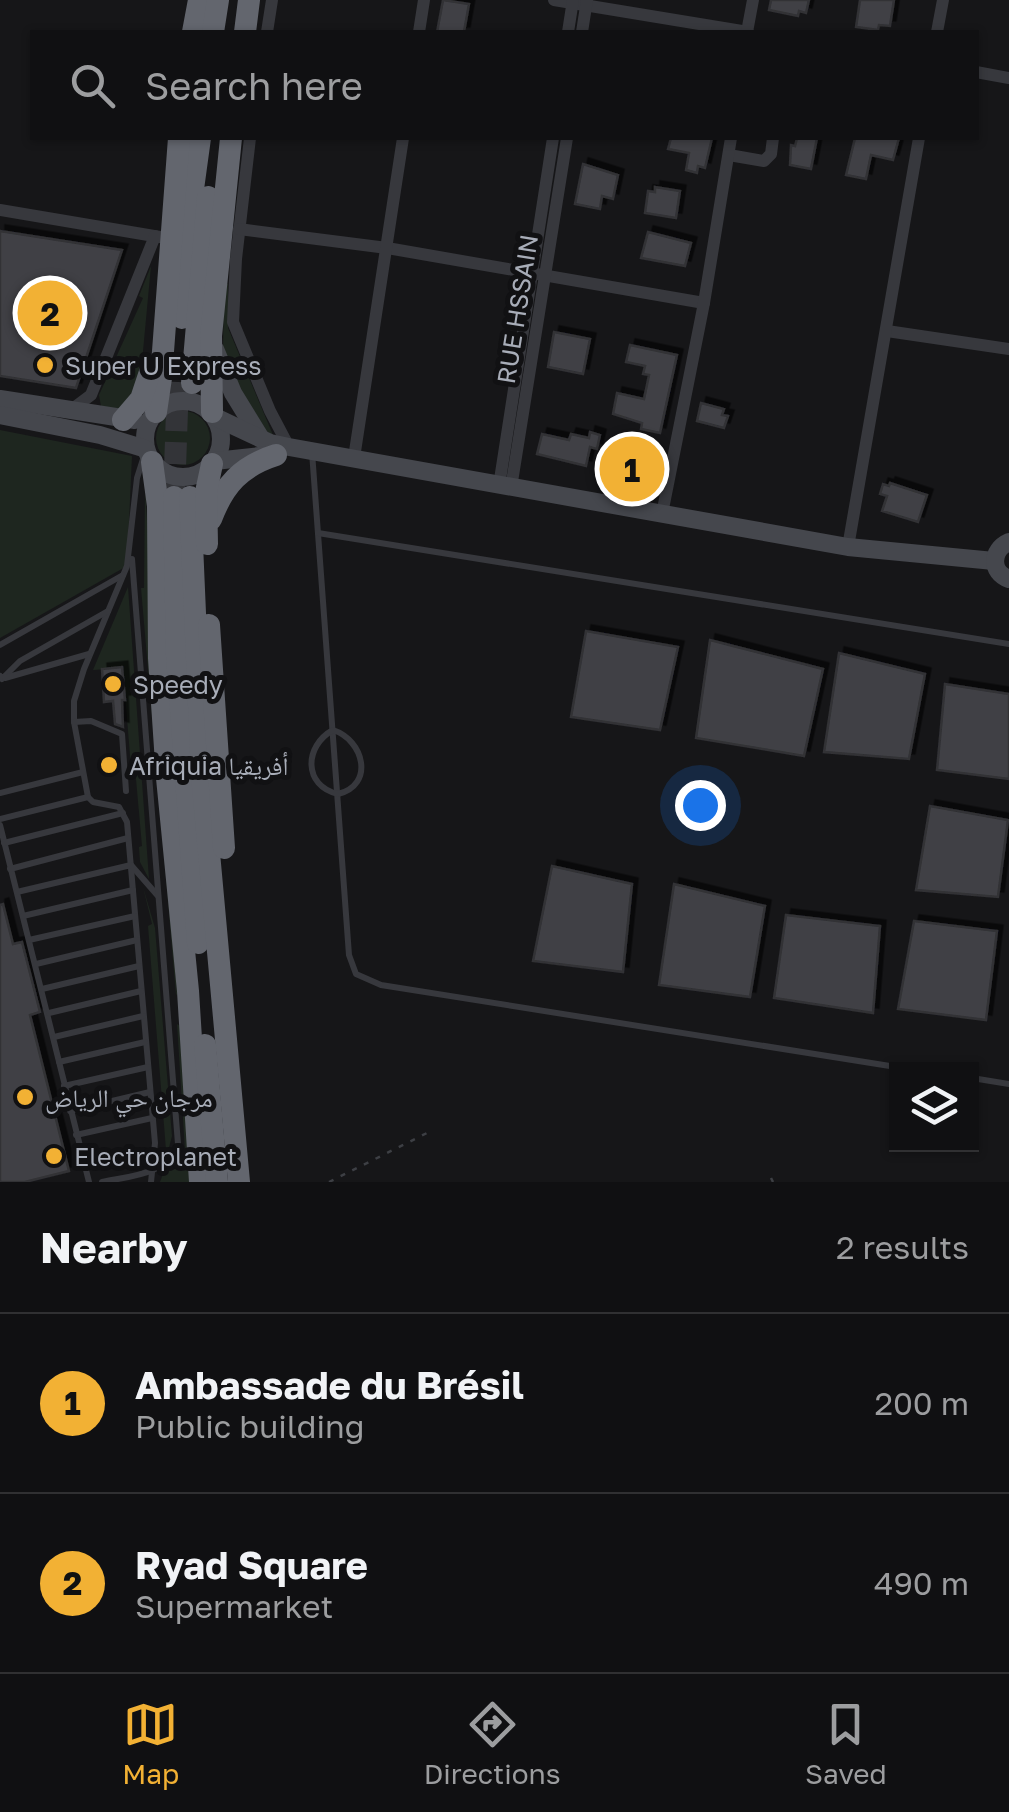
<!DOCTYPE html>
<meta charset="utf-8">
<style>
body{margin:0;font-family:"Golos Text","Noto Naskh Arabic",sans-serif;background:#1e1e20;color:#f1f3f6}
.controls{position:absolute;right:30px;bottom:30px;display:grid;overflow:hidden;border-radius:0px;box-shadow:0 2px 8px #0004}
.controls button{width:90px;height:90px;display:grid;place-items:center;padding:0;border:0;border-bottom:2px solid #303032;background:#101012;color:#f1f3f6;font:50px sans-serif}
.you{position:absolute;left:700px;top:805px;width:35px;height:35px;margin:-25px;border:8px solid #fff;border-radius:50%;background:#1a73e8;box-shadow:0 0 0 15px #1a73e833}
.badge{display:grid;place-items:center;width:65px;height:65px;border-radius:50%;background:#f2b134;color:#111;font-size:32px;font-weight:700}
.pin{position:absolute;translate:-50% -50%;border:5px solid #fff;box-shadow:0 2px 10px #0006}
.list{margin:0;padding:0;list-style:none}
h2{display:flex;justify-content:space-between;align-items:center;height:130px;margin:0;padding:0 40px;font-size:42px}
h2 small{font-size:32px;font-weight:400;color:#9c9d9f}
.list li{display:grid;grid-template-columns:65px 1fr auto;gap:30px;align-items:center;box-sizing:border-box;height:180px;padding:0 40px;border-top:2px solid #303032}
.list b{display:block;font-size:38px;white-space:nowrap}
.list p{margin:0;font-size:32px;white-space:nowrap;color:#9c9d9f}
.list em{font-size:32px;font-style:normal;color:#9c9d9f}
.icon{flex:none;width:55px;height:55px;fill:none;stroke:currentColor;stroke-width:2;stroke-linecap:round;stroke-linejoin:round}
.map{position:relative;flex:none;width:1009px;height:1182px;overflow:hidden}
.search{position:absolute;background:#101012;box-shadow:0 2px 8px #0004;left:30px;right:30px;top:30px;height:110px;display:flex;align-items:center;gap:25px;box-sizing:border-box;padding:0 35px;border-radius:0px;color:#9c9d9f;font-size:38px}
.sheet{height:490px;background:#101012}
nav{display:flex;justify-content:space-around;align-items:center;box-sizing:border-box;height:140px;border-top:2px solid #303032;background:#101012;font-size:28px;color:#9c9d9f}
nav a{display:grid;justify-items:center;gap:5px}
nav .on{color:#f2b134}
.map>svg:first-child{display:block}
</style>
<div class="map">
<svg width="1009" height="1182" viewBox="0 0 1009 1182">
<defs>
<filter id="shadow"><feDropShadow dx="5.5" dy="-5.5" stdDeviation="0" flood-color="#0009"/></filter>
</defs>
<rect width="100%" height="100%" fill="#161618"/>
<g fill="#1e261f">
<path d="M151 266 140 383 118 410 101 406 99 395 143 298 139 296Z"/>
<path d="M224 284H228V328L273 435 256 425 223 352Z"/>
<circle cx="183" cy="438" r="27"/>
<path d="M0 430 132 456 127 566 0 638Z"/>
<path d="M145 489 177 994 176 995 141 588H144Z"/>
<path d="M128 587 149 879 140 862 139 847 142 846 135 768H131L123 668 93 670Z"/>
<path d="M143 887 155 928 172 1136 167 1155 163 1153 166 1150 148 926 152 924Z"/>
<path d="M177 1024 180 1026 191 1182H160L163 1174 185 1151Z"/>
</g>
<g fill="#404145" stroke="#303034" stroke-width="2.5" filter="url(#shadow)">
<path d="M443 0 469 4 464 32H437Z"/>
<path d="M771 0H809L806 13 799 11 798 16 769 10Z"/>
<path d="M860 0H894L890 26 879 25 878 30 856 27Z"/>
<path d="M671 138H712L705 168 698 166 697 173 686 170 689 153 668 149Z"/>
<path d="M797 138H817L811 169 790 165 791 145 795 146Z"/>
<path d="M855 138H899L893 160 871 155 866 179 846 175Z"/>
<path d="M583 164 618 175 613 199 602 196 600 209 575 204Z"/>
<path d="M655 187 680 191 676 218 645 213 648 191 655 192Z"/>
<path d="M0 231 122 250 76 388 0 376Z"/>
<path d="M648 232 691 243 685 266 641 258Z"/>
<path d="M554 332 590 339 583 374 548 367Z"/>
<path d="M630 345 677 355 660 433 641 429 642 423 613 414 617 393 644 399 649 375 643 374 645 366 626 362Z"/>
<path d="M701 403 724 409 722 415 728 416 724 428 697 421Z"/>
<path d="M590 432 600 435 597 449 590 447 586 466 537 454 542 434 569 440 571 434 589 438Z"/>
<path d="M890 483 927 495 918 522 882 511 887 496 880 494 883 484 889 486Z"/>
<path d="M586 631 678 647 660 730 571 717Z"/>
<path d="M710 640 823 669 804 756 696 738Z"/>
<path d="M839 653 925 674 909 759 824 752Z"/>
<path d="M122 667 125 700H122L123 727 115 724 113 701 104 702 102 669Z"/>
<path d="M945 684 1009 694V779L937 770Z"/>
<path d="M930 806 1008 820 998 897 916 890Z"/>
<path d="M552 866 632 884 623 972 533 961Z"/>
<path d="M674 884 765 906 750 997 659 985Z"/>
<path d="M3 904 13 944 22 942 40 1012 30 1015 69 1171 25 1182H0V905Z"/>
<path d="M786 915 880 926 873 1013 774 998Z"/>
<path d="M914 921 997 931 986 1020 898 1009Z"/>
</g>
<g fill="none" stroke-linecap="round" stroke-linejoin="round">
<path stroke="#333438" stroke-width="22" stroke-dasharray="22 11" stroke-linecap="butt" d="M174 497 178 382"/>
<g stroke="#3d3f44" stroke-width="2.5" stroke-dasharray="5 8" stroke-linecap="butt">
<path d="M771 1178 773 1182"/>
<path d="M329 1182 433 1130"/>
</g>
<g stroke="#37383d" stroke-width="6">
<path d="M312 452 349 955 356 974 381 985 915 1070"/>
<path d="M144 456 137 478 127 566 84 669 74 701V722L88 797 93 802 119 807 127 822 155 1143 151 1182"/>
<path d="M318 533 1009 644"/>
<path d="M0 645 123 575"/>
<path d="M0 676 2 679 20 661 108 611"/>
<path d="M5 678 89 654"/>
<path d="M74 722 91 721 122 734 126 791"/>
<path d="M333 730C364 740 375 785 338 794 303 786 304 746 333 730Z"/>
<path d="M0 793 83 772"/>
<path d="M0 819 88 797"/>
<path d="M0 825 89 1182"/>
<path d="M4 843 123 813"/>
<path d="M10 869 128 838"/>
<path d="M17 892 131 865 158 896"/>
<path d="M23 916 133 890"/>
<path d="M29 940 135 916"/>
<path d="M36 964 137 940"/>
<path d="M42 989 139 966"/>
<path d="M49 1013 141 991"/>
<path d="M54 1037 143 1016"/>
<path d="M59 1062 145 1042"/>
<path d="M972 1078 1009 1084"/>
<path d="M64 1086 148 1067"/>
<path d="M70 1111 150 1092"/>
<path d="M76 1135 152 1118"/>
<path d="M102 1182C130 1176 168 1175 178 1144L132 559"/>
</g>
<g stroke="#37383d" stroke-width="12">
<path d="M554 0 748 32"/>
<path d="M267 32 272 0"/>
<path d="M419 32 424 0"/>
<path d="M568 32 573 0"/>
<path d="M582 32 587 0"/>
<path d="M747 32 753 0"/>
<path d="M937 32 943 0"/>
<path d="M976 72 1009 78"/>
<path d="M250 138 236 259 233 322 270 411 289 447"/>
<path d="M729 155 764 161 771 154 773 138"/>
<path d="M0 210 160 237"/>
<path d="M239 229 387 248 704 303"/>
<path d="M887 331 1009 349"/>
<path d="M71 410 91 395 155 236"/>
<path d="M354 458 403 138"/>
<path d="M499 486 553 138"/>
<path d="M511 488 567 138"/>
<path d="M662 514 704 303 731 138"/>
<path d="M848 547 919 138"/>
</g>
<g stroke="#45474d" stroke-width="18">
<path d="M215 349 233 393 260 437"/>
<path d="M0 399 135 420"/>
<circle cx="183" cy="439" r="38"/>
<path d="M0 415 100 435 146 449"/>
<path d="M215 417 270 443 289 447 848 547 994 561"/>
<path d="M215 461 269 455"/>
<path d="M1009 542C991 550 990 572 1009 579"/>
</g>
<g stroke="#63666e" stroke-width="22">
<path d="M193 32 199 0"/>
<path d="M213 32 218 0"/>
<path d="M245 32 249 0"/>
<path d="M182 318 186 240 200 138"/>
<path d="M192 383 208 197"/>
<path d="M156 412 161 378 179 138"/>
<path d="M212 412 211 336 231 138"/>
<path d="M123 420 141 399 151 369"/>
<path d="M152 462 158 506 159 658 167 778 188 991 200 1182"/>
<path d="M174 497 177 656 198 943"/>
<path d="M190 497 202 776 239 1182"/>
<path d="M211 519C224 485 241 466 276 455"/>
<path d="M207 544 206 492 212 464"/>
<path d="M209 625 224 848"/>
<path d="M205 1045 217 1182"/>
</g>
</g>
<g fill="#f2b134" stroke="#111113" stroke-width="4">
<circle cx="45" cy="365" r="10"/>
<circle cx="113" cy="684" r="10"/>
<circle cx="109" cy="765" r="10"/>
<circle cx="25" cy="1097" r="10"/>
<circle cx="54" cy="1156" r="10"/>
</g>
<g text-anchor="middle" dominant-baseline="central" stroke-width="10" stroke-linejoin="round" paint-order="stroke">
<g font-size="25" fill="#a8adb8" stroke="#111113">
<text transform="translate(517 309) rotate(-81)">RUE HSSAIN</text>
</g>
<g font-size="25" fill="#a8adb8" stroke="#111113" text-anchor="start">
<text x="65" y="365">Super U Express</text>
<text x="133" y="684">Speedy</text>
<text x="129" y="765">Afriquia أفريقيا</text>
<text x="45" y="1097">مرجان حي الرياض</text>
<text x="74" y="1156">Electroplanet</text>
</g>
</g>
</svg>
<div class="controls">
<button><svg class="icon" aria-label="layers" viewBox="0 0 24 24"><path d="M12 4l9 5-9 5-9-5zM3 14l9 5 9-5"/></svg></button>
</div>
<div class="you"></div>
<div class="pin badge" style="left:632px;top:469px">1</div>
<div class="pin badge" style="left:50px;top:313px">2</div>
<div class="search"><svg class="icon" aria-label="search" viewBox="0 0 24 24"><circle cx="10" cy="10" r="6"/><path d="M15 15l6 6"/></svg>Search here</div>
</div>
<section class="sheet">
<h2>Nearby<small>2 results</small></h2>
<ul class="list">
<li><span class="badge">1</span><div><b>Ambassade du Brésil</b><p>Public building</p></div><em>200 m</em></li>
<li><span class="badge">2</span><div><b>Ryad Square</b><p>Supermarket</p></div><em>490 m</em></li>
</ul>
</section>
<nav>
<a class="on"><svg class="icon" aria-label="map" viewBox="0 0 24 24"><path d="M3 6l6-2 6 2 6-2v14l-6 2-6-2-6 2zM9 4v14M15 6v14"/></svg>Map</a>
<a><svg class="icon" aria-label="directions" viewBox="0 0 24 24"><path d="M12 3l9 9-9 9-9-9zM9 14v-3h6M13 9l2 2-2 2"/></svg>Directions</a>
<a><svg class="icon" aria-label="saved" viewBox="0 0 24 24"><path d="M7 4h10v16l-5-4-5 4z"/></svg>Saved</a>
</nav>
